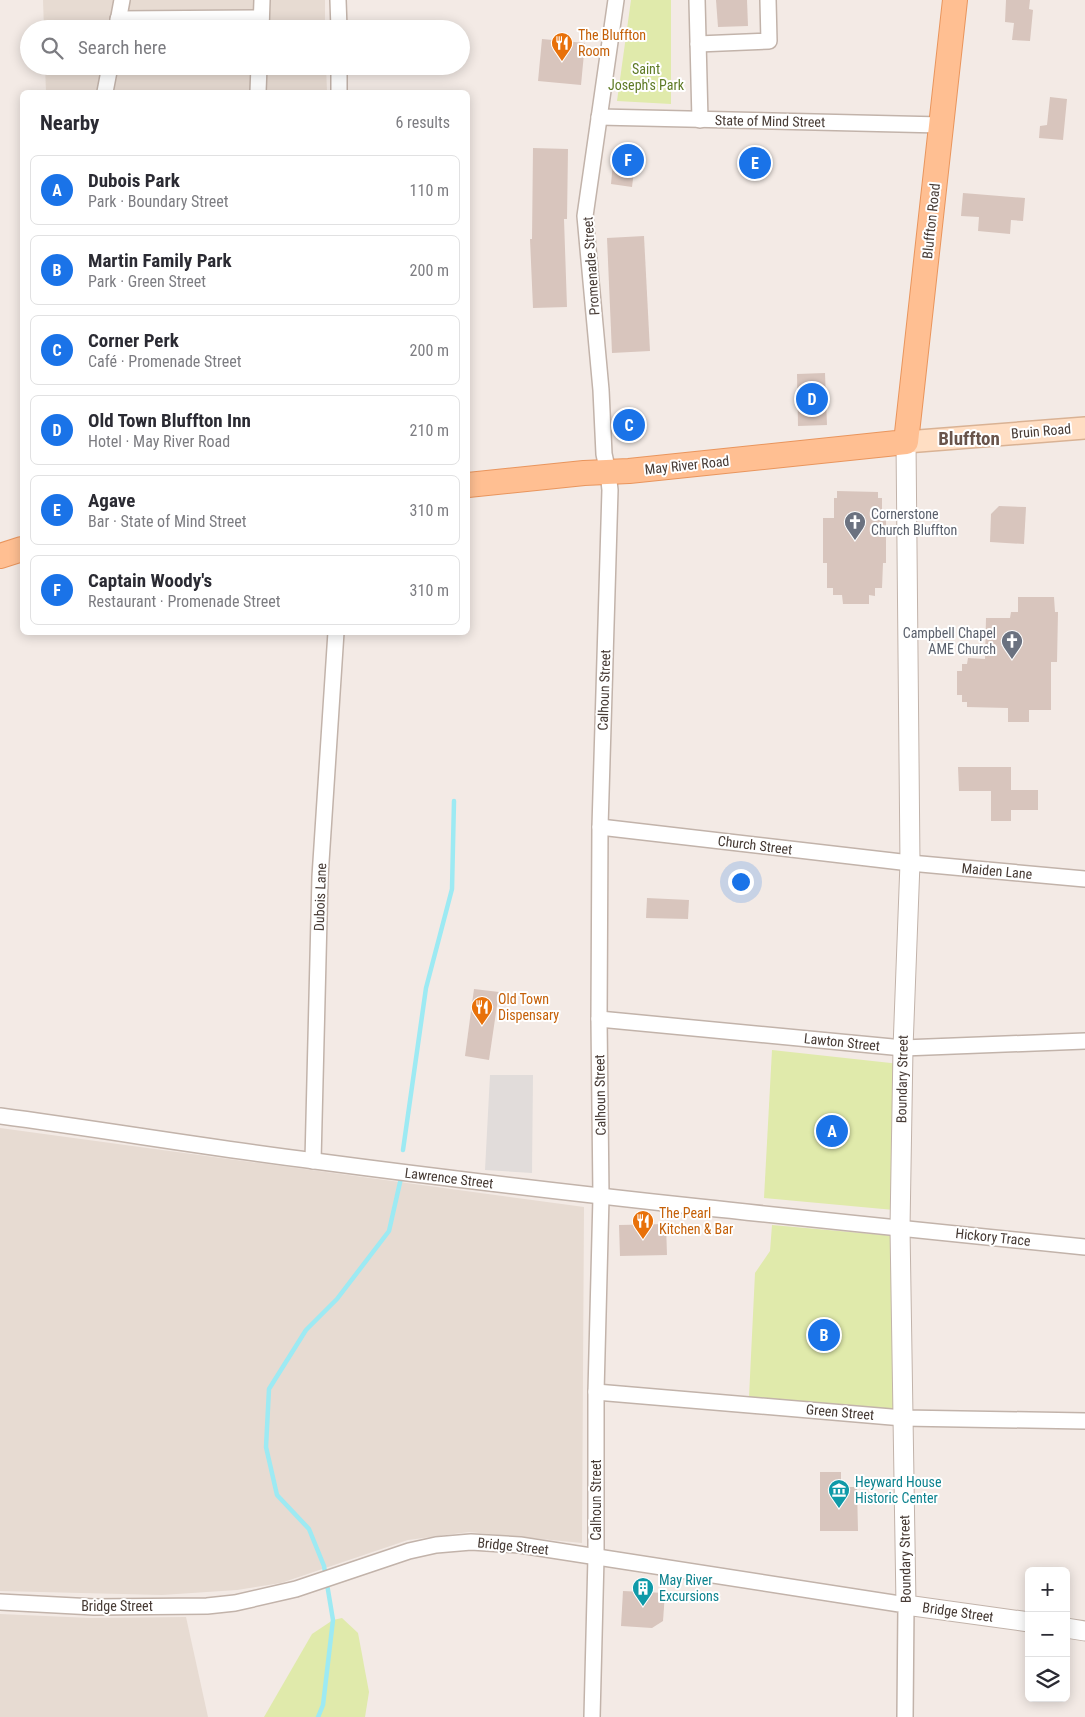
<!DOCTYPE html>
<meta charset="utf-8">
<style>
body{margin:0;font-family:"Roboto Condensed",sans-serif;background:#f7f7f7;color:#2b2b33}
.controls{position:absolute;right:15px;bottom:15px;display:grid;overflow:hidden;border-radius:8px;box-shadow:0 2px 12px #0003}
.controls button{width:45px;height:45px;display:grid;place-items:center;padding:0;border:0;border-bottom:1px solid #e1e1e2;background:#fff;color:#2b2b33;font:25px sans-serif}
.you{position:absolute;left:740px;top:881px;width:18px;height:18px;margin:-12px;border:4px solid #fff;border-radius:50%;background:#1a73e8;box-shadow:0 0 0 8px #1a73e833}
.badge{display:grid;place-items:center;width:32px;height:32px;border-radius:50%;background:#1a73e8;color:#fff;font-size:16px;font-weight:700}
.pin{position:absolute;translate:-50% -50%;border:2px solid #fff;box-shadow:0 1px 5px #0006}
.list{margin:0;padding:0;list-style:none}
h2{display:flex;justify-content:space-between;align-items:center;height:65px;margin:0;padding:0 20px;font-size:21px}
h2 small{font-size:16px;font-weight:400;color:#7c7c81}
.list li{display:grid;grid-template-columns:32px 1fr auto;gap:15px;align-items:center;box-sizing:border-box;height:70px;margin:0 10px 10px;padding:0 10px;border:1px solid #e1e1e2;border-radius:8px}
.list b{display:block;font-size:19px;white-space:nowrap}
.list p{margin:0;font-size:16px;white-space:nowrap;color:#7c7c81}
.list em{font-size:16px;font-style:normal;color:#7c7c81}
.icon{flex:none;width:28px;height:28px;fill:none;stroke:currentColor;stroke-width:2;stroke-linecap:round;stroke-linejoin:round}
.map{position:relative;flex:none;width:1085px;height:1717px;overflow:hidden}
.search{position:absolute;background:#fff;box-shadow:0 2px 12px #0003;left:20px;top:20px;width:450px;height:55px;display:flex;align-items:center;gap:12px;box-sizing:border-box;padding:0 18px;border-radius:28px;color:#7c7c81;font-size:19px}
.panel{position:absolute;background:#fff;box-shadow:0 2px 12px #0003;left:20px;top:90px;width:450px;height:545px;border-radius:8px}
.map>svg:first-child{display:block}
</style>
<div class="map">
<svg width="1085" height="1717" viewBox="0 0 1085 1717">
<rect width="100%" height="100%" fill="#f3eae5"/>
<g fill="#e7dbd2">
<path d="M43 0H325V29H44Z"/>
<path d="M45 66H326L327 92H46Z"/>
<path d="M0 1128 584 1207 582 1543 469 1532 408 1540 281 1583 237 1590 162 1595 0 1591Z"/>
<path d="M0 1614 91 1618 186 1617 208 1717H0Z"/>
</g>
<g fill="#e0eaab">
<path d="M631 0H671V104L617 101Z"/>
<path d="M772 1050 900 1064 894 1210 764 1198Z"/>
<path d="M772 1225 895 1236 897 1410 749 1397 755 1273 770 1251Z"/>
<path d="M342 1618 358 1633 369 1692 365 1717H264L312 1634 333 1620Z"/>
</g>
<path fill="#e1dcda" d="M490 1075H533L532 1173 485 1170Z"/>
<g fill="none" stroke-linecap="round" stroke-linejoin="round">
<g stroke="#9deaf3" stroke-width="4.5">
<path d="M403 1150 426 988 452 889 454 801"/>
<path d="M318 1717 323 1705 333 1620 324 1566 309 1529 277 1495 266 1447 269 1389 306 1330 337 1299 389 1231 401 1178"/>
</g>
</g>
<g fill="#d8c5bd">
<path d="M716 0H747L748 26 718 27Z"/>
<path d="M1006 0H1030L1029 9 1033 10 1030 41 1012 40 1014 23 1005 22Z"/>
<path d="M542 39 585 43 581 85 538 81Z"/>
<path d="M1050 97 1067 99 1063 140 1039 138 1040 126 1047 125Z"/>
<path d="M533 148 568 149 567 219H564L567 307 533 308 530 239H532Z"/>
<path d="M614 151 636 154 632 187 611 184Z"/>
<path d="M963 193 1025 198 1023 221 1011 220 1010 234 978 231 979 217 961 216Z"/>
<path d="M644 236 650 351 612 353 607 238Z"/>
<path d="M825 373 827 425 798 426 797 374Z"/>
<path d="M837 491 878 492V498H882V519H886V563H883L882 588H875V596L869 595V604H843L842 595H833V588H827V563H823V518H834V498H837Z"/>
<path d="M999 506 1026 507 1024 544 990 542 991 514Z"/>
<path d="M1018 597H1054L1055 612H1058L1057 662H1051V710H1029V722H1008V708L967 707V702H962V695H957V671H962V664H967L968 658 985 659 986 618H1010L1011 612H1018Z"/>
<path d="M958 767H1011V790H1038V810H1011V821H991V791H959Z"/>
<path d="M647 898 689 900 688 919 646 918Z"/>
<path d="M474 989 499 992 489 1060 465 1056Z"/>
<path d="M666 1224 667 1255 620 1256 619 1225Z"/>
<path d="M820 1472H841V1487H857L858 1531H820Z"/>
<path d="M623 1591 665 1593 663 1621 652 1628 621 1626Z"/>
</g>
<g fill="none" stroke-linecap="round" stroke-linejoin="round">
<g stroke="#c2b3aa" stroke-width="18">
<g id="minor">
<path d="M338 0 339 29"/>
<path d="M697 0 700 120"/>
<path d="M118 19 261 18"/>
<path d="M117 27 122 0"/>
<path d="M261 29 262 0"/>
<path d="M698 44 769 41 768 0"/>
<path d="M339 66V92"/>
<path d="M105 92 110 66"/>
<path d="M258 92 259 66"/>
<path d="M599 117 941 125"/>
<path d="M600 827 910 863 1085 879"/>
<path d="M599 1019 903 1048 1085 1041"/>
<path d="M0 1116C105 1130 210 1148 315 1161 571 1195 828 1221 1085 1247"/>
<path d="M313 1161 320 877 336 632"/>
<path d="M596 1392 903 1418 1085 1421"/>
<path d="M0 1602 94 1607 207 1606 235 1603 296 1589 409 1551 436 1545 471 1542 520 1545 906 1605 905 1717"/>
<path d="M592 1717 596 1557V1392L601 1197 599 1019 600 827 610 490 608 472 604 454 601 390 585 216 616 0"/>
</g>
</g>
<g stroke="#c2b3aa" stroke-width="21">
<g id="tertiary">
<path d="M906 442 910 863 903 1048 900 1228 906 1605 1029 1622"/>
<path d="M1066 1628 1085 1631"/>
</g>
</g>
<g stroke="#d9b294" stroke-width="24">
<path id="secondary" d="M906 442 1085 428"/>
</g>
<g stroke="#e9955d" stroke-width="26">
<g id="primary">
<path d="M468 485 584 473 629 471 906 442 955 0"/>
<path d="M0 556 22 549"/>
</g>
</g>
<use href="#minor" stroke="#fff" stroke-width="15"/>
<use href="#tertiary" stroke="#fff" stroke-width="19"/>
<use href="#secondary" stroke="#ffdec3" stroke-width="21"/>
<use href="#primary" stroke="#ffbf92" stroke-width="24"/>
</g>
<defs>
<g id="restaurant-pin" transform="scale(1.125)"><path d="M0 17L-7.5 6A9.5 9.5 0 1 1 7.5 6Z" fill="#e8710a" stroke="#fff"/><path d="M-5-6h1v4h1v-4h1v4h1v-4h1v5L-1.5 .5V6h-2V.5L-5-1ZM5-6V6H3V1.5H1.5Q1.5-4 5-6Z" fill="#fff"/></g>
<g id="church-pin" transform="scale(1.125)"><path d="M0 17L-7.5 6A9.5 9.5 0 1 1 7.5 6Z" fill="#6b7280" stroke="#fff"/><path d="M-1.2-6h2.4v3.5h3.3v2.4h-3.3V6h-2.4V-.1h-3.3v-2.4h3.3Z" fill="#fff"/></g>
<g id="museum-pin" transform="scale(1.125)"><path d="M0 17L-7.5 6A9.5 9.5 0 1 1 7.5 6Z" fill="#0f9aa8" stroke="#fff"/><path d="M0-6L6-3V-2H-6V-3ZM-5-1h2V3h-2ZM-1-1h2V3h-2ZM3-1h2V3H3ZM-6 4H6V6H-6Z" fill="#fff"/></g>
<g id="building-pin" transform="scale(1.125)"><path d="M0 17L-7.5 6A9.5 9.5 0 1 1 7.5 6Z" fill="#0f9aa8" stroke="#fff"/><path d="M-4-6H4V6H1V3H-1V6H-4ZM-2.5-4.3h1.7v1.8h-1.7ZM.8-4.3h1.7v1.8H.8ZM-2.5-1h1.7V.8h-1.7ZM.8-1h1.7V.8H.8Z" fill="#fff"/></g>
</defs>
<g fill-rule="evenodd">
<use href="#restaurant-pin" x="562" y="43"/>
<use href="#church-pin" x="855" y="522"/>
<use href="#church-pin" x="1012" y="641"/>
<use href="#restaurant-pin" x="482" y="1007"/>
<use href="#restaurant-pin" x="643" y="1221"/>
<use href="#museum-pin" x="839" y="1490"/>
<use href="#building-pin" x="643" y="1588"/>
</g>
<g text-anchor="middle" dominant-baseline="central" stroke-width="4" stroke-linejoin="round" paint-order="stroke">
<g font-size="14" fill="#c56008" stroke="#fff" text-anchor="start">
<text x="578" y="35">The Bluffton<tspan x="578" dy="16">Room</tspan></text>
<text x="498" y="999">Old Town<tspan x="498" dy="16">Dispensary</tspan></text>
<text x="659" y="1213">The Pearl<tspan x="659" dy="16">Kitchen &amp; Bar</tspan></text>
</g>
<g font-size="14" fill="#5e7a25" stroke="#fff">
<text x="646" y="69">Saint<tspan x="646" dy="16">Joseph's Park</tspan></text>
</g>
<g font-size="14" fill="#463a34" stroke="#fff">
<text transform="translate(770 121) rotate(1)">State of Mind Street</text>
<text transform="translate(931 221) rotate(-84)">Bluffton Road</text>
<text transform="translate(591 266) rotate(-94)">Promenade Street</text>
<text transform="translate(1041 431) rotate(-5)">Bruin Road</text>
<text transform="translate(687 465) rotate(-6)">May River Road</text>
<text transform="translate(604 690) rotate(-88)">Calhoun Street</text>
<text transform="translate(755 845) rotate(7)">Church Street</text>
<text transform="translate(997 871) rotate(5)">Maiden Lane</text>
<text transform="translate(320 897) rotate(-88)">Dubois Lane</text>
<text transform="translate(842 1042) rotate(6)">Lawton Street</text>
<text transform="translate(902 1079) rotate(-89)">Boundary Street</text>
<text transform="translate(600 1095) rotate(-91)">Calhoun Street</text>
<text transform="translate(449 1178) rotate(7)">Lawrence Street</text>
<text transform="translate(993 1237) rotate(6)">Hickory Trace</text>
<text transform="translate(840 1412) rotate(5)">Green Street</text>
<text transform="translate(596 1500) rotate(-90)">Calhoun Street</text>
<text transform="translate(513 1546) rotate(6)">Bridge Street</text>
<text transform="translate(905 1559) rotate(-91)">Boundary Street</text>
<text x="117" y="1606">Bridge Street</text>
<text transform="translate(958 1612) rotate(8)">Bridge Street</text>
</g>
<g font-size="14" fill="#5b616d" stroke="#fff" text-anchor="start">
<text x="871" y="514">Cornerstone<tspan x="871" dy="16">Church Bluffton</tspan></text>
<text x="996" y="633" text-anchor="end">Campbell Chapel<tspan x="996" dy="16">AME Church</tspan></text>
</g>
<g font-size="14" fill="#0d838f" stroke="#fff" text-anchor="start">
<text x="855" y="1482">Heyward House<tspan x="855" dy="16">Historic Center</tspan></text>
<text x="659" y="1580">May River<tspan x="659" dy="16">Excursions</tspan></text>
</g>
<g font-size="19" font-weight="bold" fill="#69544b" stroke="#fff">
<text x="969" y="438">Bluffton</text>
</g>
</g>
</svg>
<div class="controls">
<button>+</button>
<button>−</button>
<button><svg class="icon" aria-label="layers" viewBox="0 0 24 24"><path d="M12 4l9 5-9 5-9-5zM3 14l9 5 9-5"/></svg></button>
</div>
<div class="you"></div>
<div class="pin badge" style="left:832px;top:1131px">A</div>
<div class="pin badge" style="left:824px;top:1335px">B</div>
<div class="pin badge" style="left:629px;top:425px">C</div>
<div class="pin badge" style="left:812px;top:399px">D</div>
<div class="pin badge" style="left:755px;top:163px">E</div>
<div class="pin badge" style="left:628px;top:160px">F</div>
<div class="search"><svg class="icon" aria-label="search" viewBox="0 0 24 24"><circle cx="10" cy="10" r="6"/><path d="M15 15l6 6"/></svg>Search here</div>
<section class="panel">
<h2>Nearby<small>6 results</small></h2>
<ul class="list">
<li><span class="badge">A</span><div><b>Dubois Park</b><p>Park · Boundary Street</p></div><em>110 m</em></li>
<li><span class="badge">B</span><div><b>Martin Family Park</b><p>Park · Green Street</p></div><em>200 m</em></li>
<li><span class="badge">C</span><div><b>Corner Perk</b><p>Café · Promenade Street</p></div><em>200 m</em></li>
<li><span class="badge">D</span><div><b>Old Town Bluffton Inn</b><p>Hotel · May River Road</p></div><em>210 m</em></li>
<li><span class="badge">E</span><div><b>Agave</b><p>Bar · State of Mind Street</p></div><em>310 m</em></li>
<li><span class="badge">F</span><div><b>Captain Woody's</b><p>Restaurant · Promenade Street</p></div><em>310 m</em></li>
</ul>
</section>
</div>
